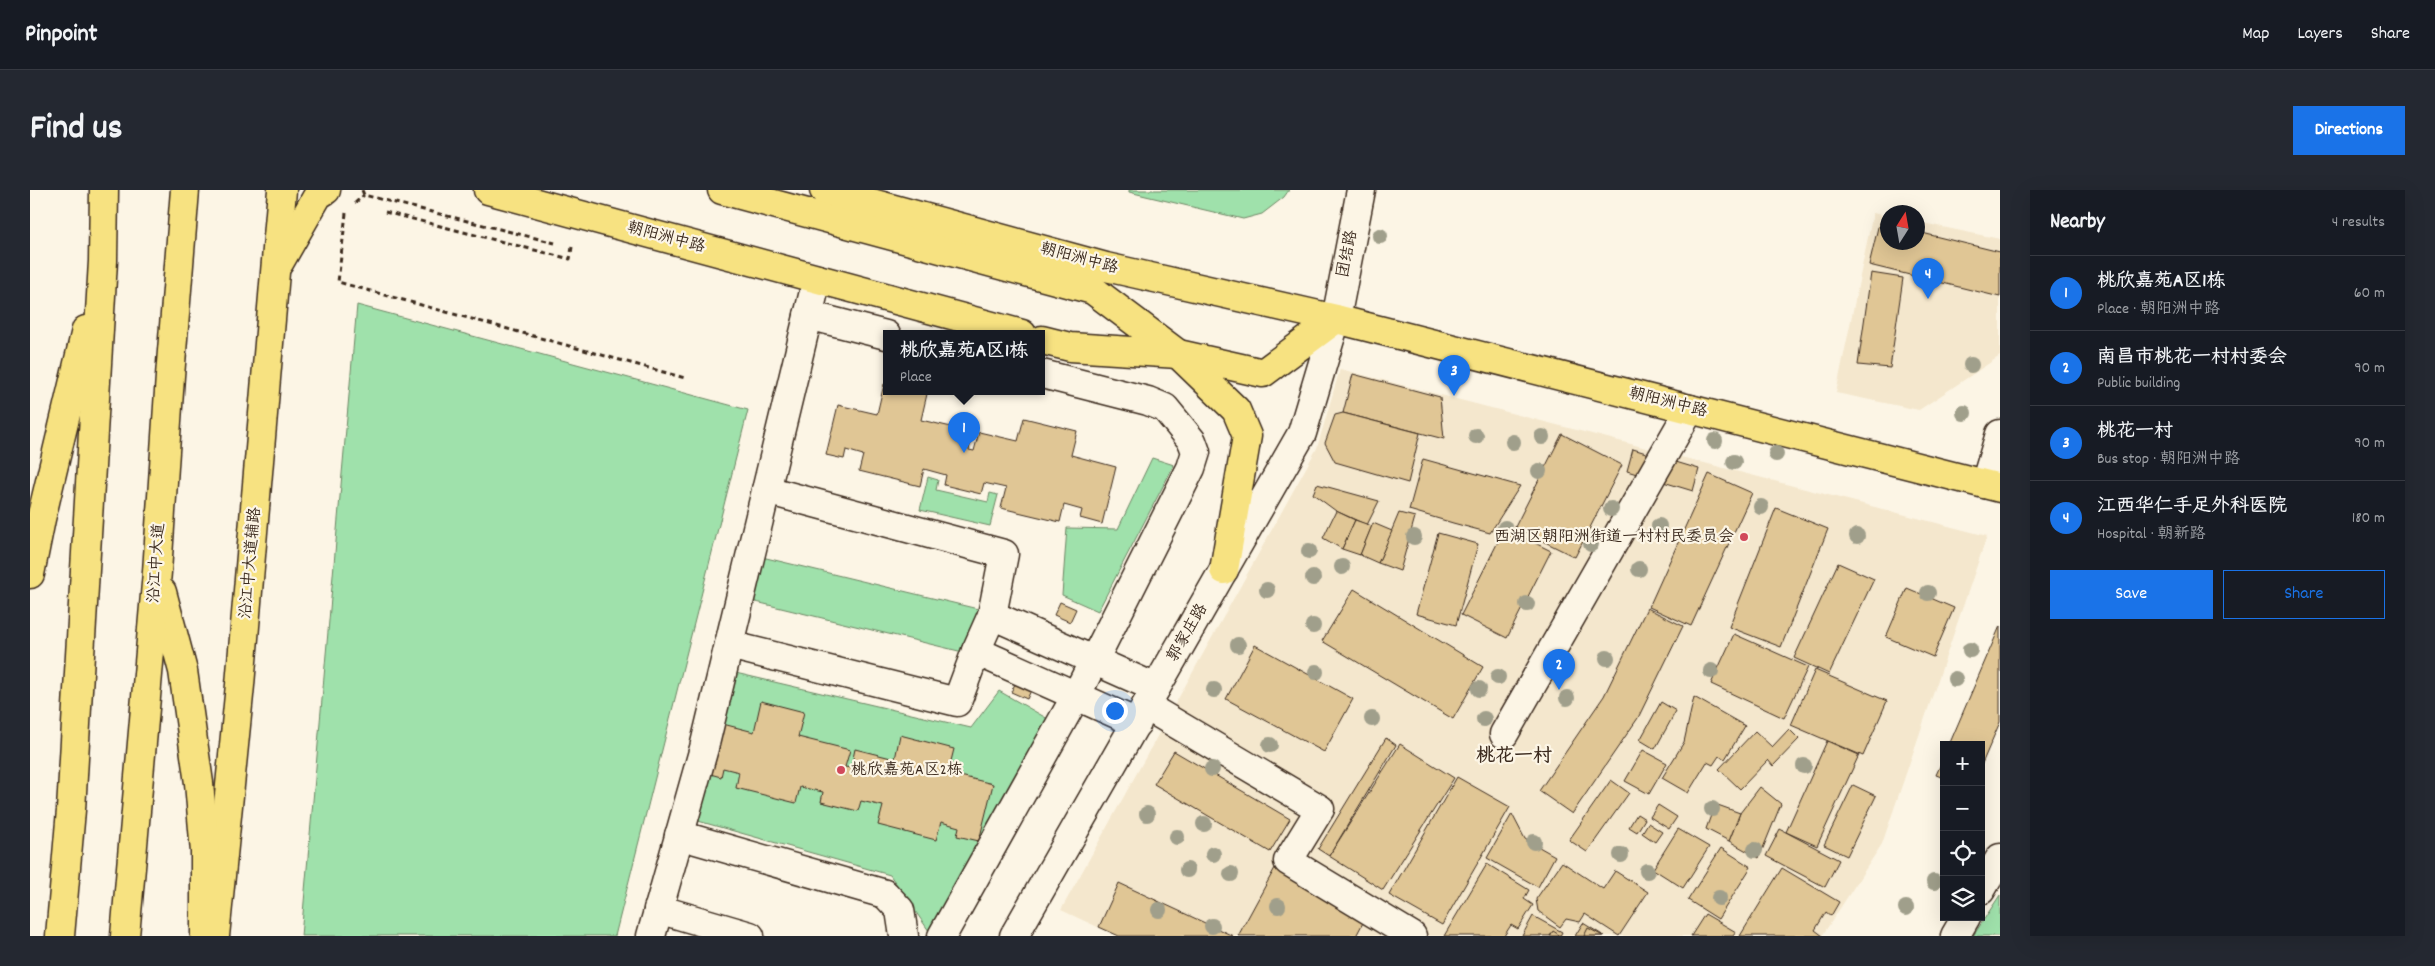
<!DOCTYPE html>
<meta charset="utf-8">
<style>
body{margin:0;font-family:Dekko,"LXGW WenKai TC",sans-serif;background:#242831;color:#f1f3f6}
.controls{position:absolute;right:15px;bottom:15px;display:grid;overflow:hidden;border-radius:0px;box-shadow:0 5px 20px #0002}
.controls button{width:45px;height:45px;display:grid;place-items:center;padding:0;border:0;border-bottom:1px solid #363941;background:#171b24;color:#f1f3f6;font:25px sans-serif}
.compass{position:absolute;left:1850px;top:15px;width:45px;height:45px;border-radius:50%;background:#171b24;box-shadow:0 5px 20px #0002;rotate:11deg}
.you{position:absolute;left:1084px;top:520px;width:18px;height:18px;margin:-12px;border:4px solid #fff;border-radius:50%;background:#1a73e8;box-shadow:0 0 0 8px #1a73e833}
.badge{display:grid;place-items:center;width:32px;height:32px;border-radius:50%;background:#1a73e8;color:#fff;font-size:16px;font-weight:700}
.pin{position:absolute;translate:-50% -41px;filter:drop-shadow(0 1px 2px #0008)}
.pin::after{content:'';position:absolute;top:26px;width:18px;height:15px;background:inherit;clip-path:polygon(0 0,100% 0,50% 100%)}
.popup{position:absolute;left:853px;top:140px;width:162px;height:65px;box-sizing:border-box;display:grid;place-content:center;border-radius:0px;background:#171b24;filter:drop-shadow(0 1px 4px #0005);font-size:16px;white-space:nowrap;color:#9ea1a6}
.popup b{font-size:19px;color:#f1f3f6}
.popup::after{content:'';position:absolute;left:50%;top:100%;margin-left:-10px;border:10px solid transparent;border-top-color:#171b24}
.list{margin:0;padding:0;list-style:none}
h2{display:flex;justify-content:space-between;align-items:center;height:65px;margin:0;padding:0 20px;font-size:21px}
h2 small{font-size:16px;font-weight:400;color:#9ea1a6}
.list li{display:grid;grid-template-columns:32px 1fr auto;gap:15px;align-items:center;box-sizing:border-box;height:75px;padding:0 20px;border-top:1px solid #363941}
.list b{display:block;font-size:19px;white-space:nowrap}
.list p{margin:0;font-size:16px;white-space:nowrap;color:#9ea1a6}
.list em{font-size:16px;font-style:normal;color:#9ea1a6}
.actions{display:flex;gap:10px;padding:15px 20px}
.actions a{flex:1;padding:11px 0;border:1px solid #1a73e8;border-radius:0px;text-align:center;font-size:18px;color:#1a73e8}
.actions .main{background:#1a73e8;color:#fff}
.icon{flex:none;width:28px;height:28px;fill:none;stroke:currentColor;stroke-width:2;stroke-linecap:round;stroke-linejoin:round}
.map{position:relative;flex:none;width:1970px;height:746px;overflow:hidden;border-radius:0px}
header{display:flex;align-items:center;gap:30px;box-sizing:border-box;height:70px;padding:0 25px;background:#171b24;border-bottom:1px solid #363941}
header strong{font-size:24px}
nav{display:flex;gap:28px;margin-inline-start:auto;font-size:18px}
.intro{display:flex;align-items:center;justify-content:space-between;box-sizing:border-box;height:120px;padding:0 30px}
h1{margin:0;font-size:35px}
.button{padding:12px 22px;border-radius:0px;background:#1a73e8;color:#fff;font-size:18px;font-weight:700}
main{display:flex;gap:30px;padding:0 30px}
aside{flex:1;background:#171b24;border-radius:0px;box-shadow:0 5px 20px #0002}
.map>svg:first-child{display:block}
</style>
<header>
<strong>Pinpoint</strong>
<nav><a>Map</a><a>Layers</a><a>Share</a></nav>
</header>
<div class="intro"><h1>Find us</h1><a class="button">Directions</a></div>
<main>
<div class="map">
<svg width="1970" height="746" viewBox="0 0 1970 746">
<rect width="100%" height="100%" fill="#fcf5e5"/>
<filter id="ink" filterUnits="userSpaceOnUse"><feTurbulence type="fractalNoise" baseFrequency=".02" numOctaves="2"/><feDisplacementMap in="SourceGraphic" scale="10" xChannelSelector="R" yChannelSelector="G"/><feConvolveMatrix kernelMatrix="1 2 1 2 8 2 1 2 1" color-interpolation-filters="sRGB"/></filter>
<g filter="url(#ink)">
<g fill="#f4e7cd">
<path d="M1843 23 1857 26 1858 52H1888V32L1970 49V166L1889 220 1806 203Z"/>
<path d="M1310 179 1957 346 1852 654 1792 746H1087L1031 720 1287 258Z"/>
</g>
<g fill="#9fe1ab" stroke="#6d8664">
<path d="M1099 0H1259L1254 7 1232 24 1213 29 1099 2Z"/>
<path d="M327 115 718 220 585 746H271Z"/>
<path d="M1122 268 1144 275 1068 421 1032 405 1037 338 1088 339Z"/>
<path d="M898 287 908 290 906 300 958 312 960 303 968 305 960 336 890 320Z"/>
<path d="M732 367 948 419 937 463 722 411Z"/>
<path d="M697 481 941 538 969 501 1018 529 899 741 860 685 661 629Z"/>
<path d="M1970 705V746H1943Z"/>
</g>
<g fill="#e0c695" stroke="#3b2a1e">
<path d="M1849 33 1858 35V52H1888V42L1970 62V107L1839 75Z"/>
<path d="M1841 83 1873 88 1860 178 1828 175Z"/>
<path d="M1323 184 1410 207 1414 249 1313 223Z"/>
<path d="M854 194H856V202H887L897 204 891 230 943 242 939 260 944 261 949 242 988 251 994 228 1047 241 1041 265 1086 277 1072 334 1050 328 1052 320 1034 315 1030 332 971 318 976 298 954 293 951 304 914 295 916 285 894 279 890 296 829 281 833 265 816 260 814 269 796 265 808 215 847 224Z"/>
<path d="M1313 223 1390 243 1378 293 1305 272 1295 253 1305 225Z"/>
<path d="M1532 244 1592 275 1545 367 1485 337Z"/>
<path d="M1603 259 1669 279 1663 301 1597 281Z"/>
<path d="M1393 269 1490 296 1460 343 1423 333 1379 320Z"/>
<path d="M1679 284 1722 303 1661 436 1619 417Z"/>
<path d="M1287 294 1349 311 1337 335 1306 321 1283 304Z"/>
<path d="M1746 318 1798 339 1751 457 1699 437Z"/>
<path d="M1306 321 1325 330 1312 359 1293 348Z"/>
<path d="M1369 323 1385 327 1370 381 1348 373Z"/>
<path d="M1325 330 1342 336 1330 365 1312 359Z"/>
<path d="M1343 333 1362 341 1348 373 1330 365Z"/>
<path d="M1475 338 1521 361 1477 448 1431 425Z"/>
<path d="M1408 343 1448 354 1426 435 1386 424Z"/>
<path d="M1808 373 1844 389 1799 484 1764 468Z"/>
<path d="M1877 398 1924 418 1903 467 1856 447Z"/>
<path d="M1324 399 1453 477 1423 529 1292 451Z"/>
<path d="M1030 412 1046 419 1040 432 1024 425Z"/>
<path d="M1617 418 1653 436 1608 528 1542 624 1509 601 1574 506Z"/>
<path d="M1970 436V532L1951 576V555H1919Z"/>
<path d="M1704 444 1778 477 1754 528 1681 494Z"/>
<path d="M1225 455 1323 509 1294 562 1196 509Z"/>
<path d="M1785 480 1857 511 1833 566 1761 535Z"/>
<path d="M987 490 1003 496 997 509 981 502Z"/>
<path d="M1664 507 1715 536 1695 569 1689 566 1683 575 1677 572 1658 603 1632 588 1654 552Z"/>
<path d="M731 511 774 522 768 547 820 560 815 577 821 578 825 559 865 569 870 545 924 559 918 583 963 594 949 651 927 646 929 637 911 632 906 650 848 635 853 616 831 611 828 621 791 612 793 602 770 597 766 613 706 598 709 582 693 578 691 587 673 582 685 532 724 542Z"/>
<path d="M1631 512 1646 521 1625 559 1610 550Z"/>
<path d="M1759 539 1769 549 1743 576 1738 570 1710 599 1689 579 1725 541 1742 557Z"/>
<path d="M1356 548 1366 555 1299 666 1288 659Z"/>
<path d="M1797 551 1829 565 1787 656 1756 642Z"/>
<path d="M1370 554 1424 588 1353 700 1299 666Z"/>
<path d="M1613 560 1637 573 1619 604 1595 591Z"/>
<path d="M1144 561 1260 629 1240 662 1124 594Z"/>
<path d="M1914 567V588L1906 585Z"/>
<path d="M1427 587 1480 617 1412 735 1359 705Z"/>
<path d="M1581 590 1599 603 1557 662 1539 650Z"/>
<path d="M1823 595 1846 606 1817 666 1794 655Z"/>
<path d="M1730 597 1751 614 1729 668 1699 651 1710 623Z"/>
<path d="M1685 614 1710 623 1699 651 1676 639Z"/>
<path d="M1628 615 1647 627 1639 639 1620 627Z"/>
<path d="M1482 624 1495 649 1525 666 1508 697 1457 668Z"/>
<path d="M1607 624 1615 629 1607 642 1599 637Z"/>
<path d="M1618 633 1632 642 1625 652 1612 643Z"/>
<path d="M1648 639 1679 657 1653 698 1623 679Z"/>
<path d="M1750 639 1809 670 1795 697 1736 666Z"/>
<path d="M1691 658 1721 677 1688 729 1658 710Z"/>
<path d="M1532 672 1573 699 1585 681 1618 702 1589 746 1555 724 1550 732 1536 729 1530 737 1508 721 1506 709Z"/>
<path d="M1457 674 1499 700 1494 709 1503 715 1488 739 1481 735 1474 746H1414Z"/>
<path d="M1245 678 1336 727 1326 746H1208Z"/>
<path d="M1752 678 1809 712 1801 726 1796 722 1785 740 1793 746H1710Z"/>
<path d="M1089 693 1203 746H1089L1069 737Z"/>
<path d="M1675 724 1706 742 1703 746H1661Z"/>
<path d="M1503 726 1532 742 1530 746H1492Z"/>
<path d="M1553 733 1574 746H1545Z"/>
<path d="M1558 738 1573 746H1554Z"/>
<path d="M1523 741 1531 746H1520Z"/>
</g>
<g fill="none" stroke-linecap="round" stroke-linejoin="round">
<g stroke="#3b2a1e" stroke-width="31">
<g id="minor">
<path d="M778 125 856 145"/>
<path d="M1955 294 1970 244"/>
<path d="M736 300 974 364 962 425"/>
<path d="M699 455 927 512 946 461"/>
<path d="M1116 516 1290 619 1258 671 1382 746"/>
<path d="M1107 533 946 461 962 425 1126 498"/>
<path d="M1474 544 1660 219"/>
<path d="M649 645 855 704 870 720 874 746"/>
<path d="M1951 700 1970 668"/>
<path d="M628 719 720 746"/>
<path d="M621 746 674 558 787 89"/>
<path d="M912 746 1046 506 1161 278 1166 262 1162 251 1135 218 1118 211 1012 184"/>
<path d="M984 746 1272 243 1306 129 1331 0"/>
<path d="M1925 746 1936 727"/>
</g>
</g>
<g stroke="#3b2a1e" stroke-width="31">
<g id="major">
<path d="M458 0 992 144"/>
<path d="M692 0 1063 100 1148 164 1206 220 1217 246 1194 380"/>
<path d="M794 0 1076 77 1306 129 1970 298"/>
<path d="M249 73 288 5 296 0"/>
<path d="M1012 150 1040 157 1148 164 1233 183 1306 129"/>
<path d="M185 746 210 495 252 0"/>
</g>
</g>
<g stroke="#3b2a1e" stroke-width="31">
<g id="highway">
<path d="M0 384 11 329 56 140"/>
<path d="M132 402 153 481 169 593 175 662V746"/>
<path d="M30 746 41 620 73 71 74 0"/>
<path d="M95 746 127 382 140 186 155 0"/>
</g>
</g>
<g stroke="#3b2a1e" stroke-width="3" stroke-dasharray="5 4" stroke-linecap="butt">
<path d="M332 0 334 5 525 53"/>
<path d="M325 13 334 5"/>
<path d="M355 22 540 69 542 57 539 56"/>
<path d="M316 23 308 92 655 188"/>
</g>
<use href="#minor" stroke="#fcf5e5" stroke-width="28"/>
<use href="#major" stroke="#f7e281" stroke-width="28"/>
<use href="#highway" stroke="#f7e281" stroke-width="28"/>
</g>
<g fill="#a09f8b">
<circle cx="1350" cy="46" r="8"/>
<circle cx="1941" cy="175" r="8"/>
<circle cx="1934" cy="223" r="8"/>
<circle cx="1446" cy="246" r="8"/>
<circle cx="1512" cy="247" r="8"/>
<circle cx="1685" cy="251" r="8"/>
<circle cx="1483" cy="252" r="8"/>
<circle cx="1746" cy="264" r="8"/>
<circle cx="1704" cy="272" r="8"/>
<circle cx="1509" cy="281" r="8"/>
<circle cx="1731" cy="317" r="8"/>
<circle cx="1581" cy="319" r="8"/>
<circle cx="1629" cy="336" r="8"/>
<circle cx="1475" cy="338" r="8"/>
<circle cx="1827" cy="346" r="8"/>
<circle cx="1384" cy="347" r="8"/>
<circle cx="1561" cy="354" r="8"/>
<circle cx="1279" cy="361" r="8"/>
<circle cx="1312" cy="377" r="8"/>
<circle cx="1609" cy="379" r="8"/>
<circle cx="1283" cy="388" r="8"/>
<circle cx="1237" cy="400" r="8"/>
<circle cx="1898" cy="403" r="8"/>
<circle cx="1497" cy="414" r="8"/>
<circle cx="1283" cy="436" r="8"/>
<circle cx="1208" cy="455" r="8"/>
<circle cx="1940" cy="460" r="8"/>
<circle cx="1577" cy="468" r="8"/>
<circle cx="1681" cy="481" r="8"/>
<circle cx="1286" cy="482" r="8"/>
<circle cx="1468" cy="487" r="8"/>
<circle cx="1925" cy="489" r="8"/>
<circle cx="1449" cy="499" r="8"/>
<circle cx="1184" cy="500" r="8"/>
<circle cx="1537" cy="508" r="8"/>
<circle cx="1342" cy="529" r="8"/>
<circle cx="1454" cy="529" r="8"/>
<circle cx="1240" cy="555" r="8"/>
<circle cx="1774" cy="576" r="8"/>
<circle cx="1182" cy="579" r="8"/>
<circle cx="1682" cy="619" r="8"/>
<circle cx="1117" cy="624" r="8"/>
<circle cx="1174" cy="634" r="8"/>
<circle cx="1147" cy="647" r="8"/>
<circle cx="1504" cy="652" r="8"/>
<circle cx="1725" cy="660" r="8"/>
<circle cx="1183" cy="664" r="8"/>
<circle cx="1591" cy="665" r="8"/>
<circle cx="1157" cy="680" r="8"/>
<circle cx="1617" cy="681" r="8"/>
<circle cx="1201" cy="684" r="8"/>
<circle cx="1904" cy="692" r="8"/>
<circle cx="1689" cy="708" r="8"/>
<circle cx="1248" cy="716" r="8"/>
<circle cx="1876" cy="718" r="8"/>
<circle cx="1129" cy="720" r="8"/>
<circle cx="1182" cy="736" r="8"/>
</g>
</g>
<g fill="#d1495b" stroke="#fcf5e5" stroke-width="2">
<circle cx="1714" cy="347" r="5"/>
<circle cx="811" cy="580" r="5"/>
</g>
<g text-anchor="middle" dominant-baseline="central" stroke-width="4.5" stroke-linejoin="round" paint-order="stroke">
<g font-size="16" fill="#3b2a1e" stroke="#fcf5e5">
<text transform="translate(636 48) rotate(15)">朝阳洲中路</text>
<text transform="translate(1318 64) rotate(-79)">团结路</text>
<text transform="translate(1049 69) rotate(15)">朝阳洲中路</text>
<text transform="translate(1638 213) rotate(14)">朝阳洲中路</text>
<text transform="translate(127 373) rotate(-86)">沿江中大道</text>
<text transform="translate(221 373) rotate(-85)">沿江中大道辅路</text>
<text transform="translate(1158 443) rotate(-60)">郭家庄路</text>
</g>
<g font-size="16" fill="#3b2a1e" stroke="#fcf5e5" text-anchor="end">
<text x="1704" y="347">西湖区朝阳洲街道一村村民委员会</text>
<text x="821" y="580" text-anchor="start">桃欣嘉苑A区2栋</text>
</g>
<g font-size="19" font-weight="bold" fill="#3b2a1e" stroke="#fcf5e5">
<text x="1484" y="567">桃花一村</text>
</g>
</g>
</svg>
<div class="controls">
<button>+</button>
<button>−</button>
<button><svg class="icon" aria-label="locate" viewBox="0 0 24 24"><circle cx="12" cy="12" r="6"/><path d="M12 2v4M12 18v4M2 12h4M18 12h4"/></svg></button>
<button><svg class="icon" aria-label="layers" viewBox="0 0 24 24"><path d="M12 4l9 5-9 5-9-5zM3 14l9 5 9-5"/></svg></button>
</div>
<svg class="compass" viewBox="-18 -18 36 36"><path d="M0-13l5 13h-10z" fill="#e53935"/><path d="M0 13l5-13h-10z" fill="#9ea1a6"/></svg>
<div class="you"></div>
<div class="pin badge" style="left:934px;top:263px">1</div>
<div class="popup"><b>桃欣嘉苑A区1栋</b>Place</div>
<div class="pin badge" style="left:1529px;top:500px">2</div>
<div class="pin badge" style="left:1424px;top:206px">3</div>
<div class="pin badge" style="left:1898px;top:109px">4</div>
</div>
<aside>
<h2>Nearby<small>4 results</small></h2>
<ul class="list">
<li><span class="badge">1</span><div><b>桃欣嘉苑A区1栋</b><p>Place · 朝阳洲中路</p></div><em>60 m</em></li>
<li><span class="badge">2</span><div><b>南昌市桃花一村村委会</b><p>Public building</p></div><em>90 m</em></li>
<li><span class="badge">3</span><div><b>桃花一村</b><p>Bus stop · 朝阳洲中路</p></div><em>90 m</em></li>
<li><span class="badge">4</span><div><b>江西华仁手足外科医院</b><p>Hospital · 朝新路</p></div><em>180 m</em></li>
</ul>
<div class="actions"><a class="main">Save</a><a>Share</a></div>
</aside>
</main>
